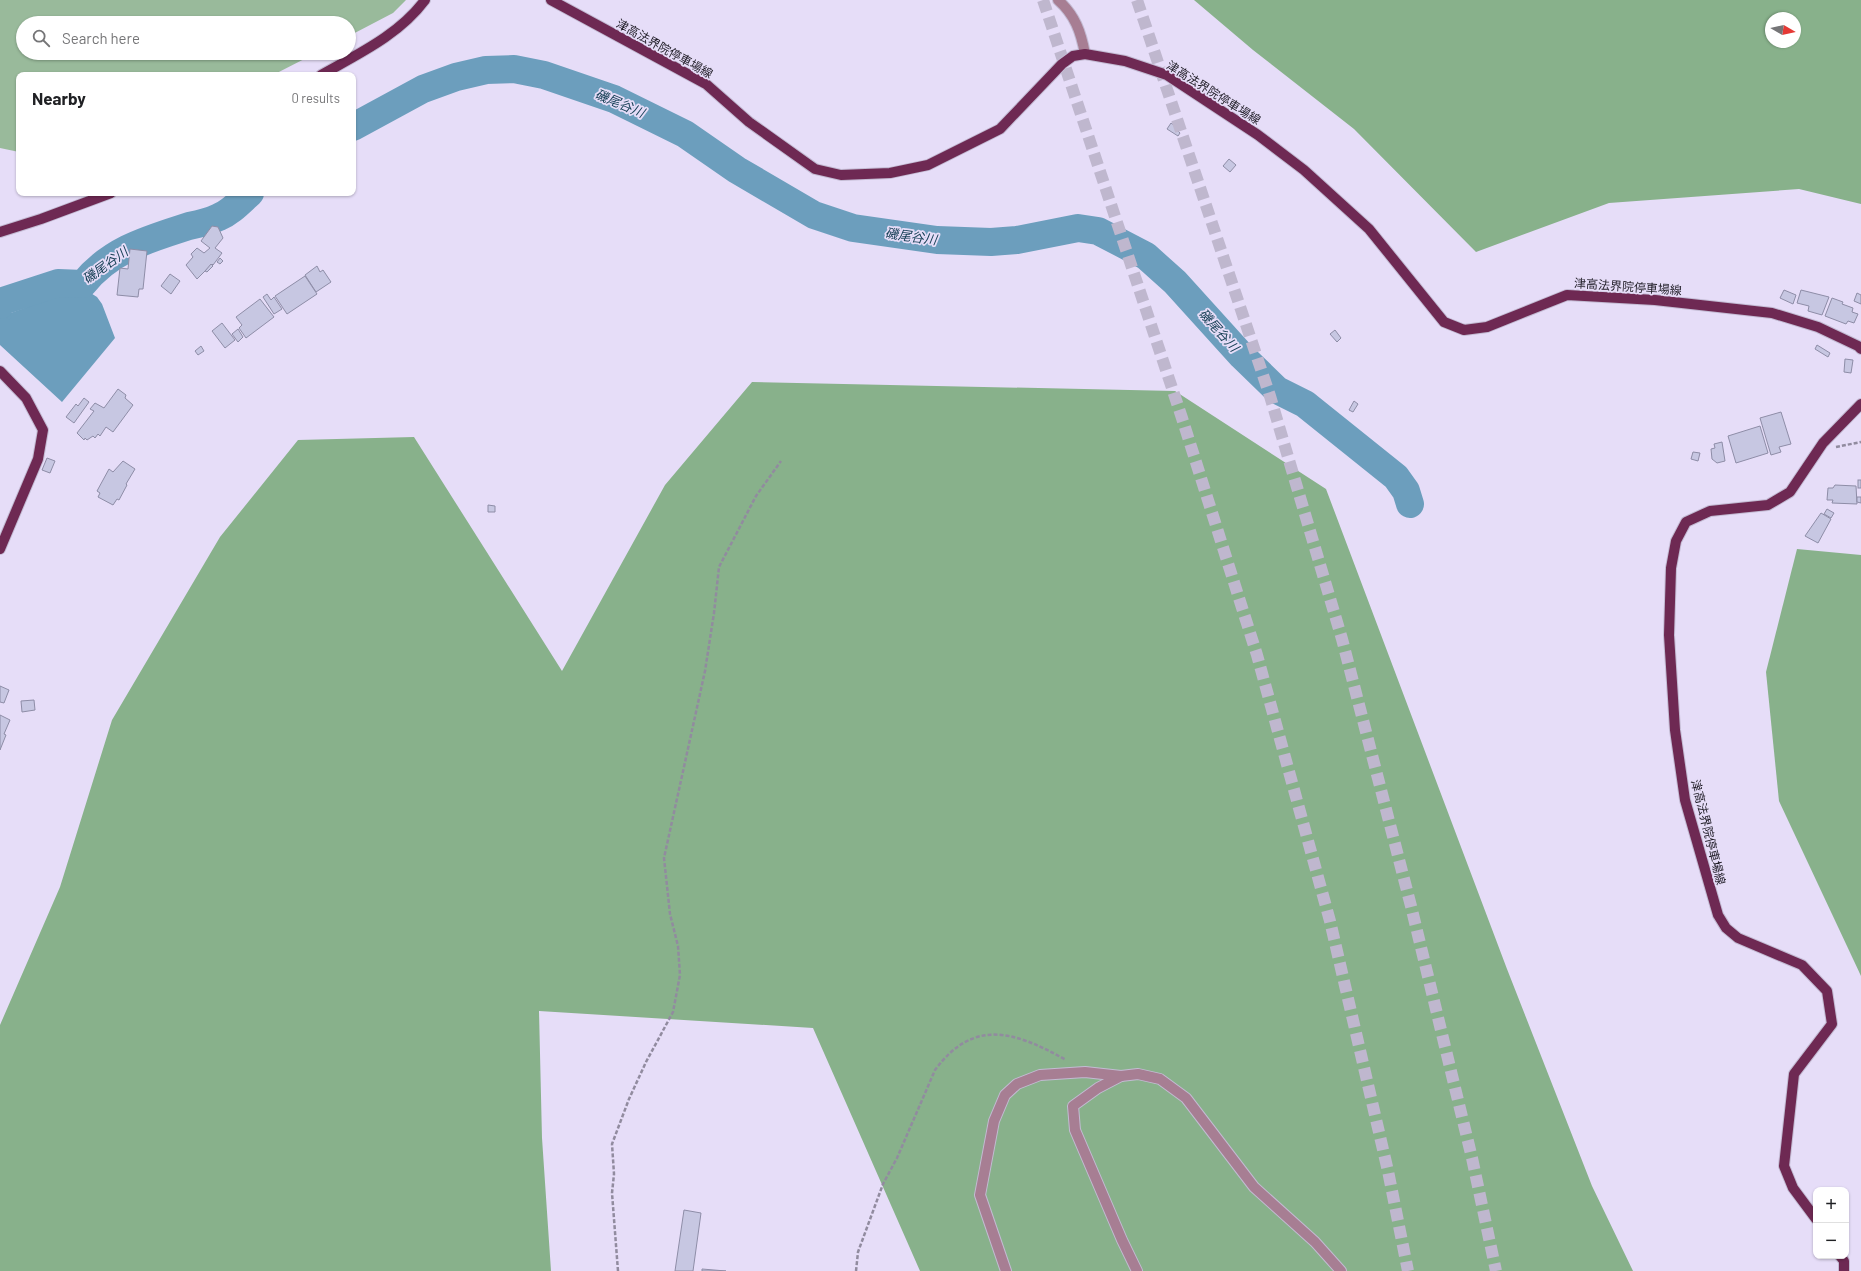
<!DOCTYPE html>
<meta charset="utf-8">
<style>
body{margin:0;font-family:Barlow,"Noto Sans JP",sans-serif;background:#f2f2f2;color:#202124}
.controls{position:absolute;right:12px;bottom:12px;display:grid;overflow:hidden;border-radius:8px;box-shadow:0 1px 3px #0004}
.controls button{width:36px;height:36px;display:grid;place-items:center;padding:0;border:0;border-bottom:1px solid #e0e0e0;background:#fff;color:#202124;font:20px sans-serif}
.compass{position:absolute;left:1765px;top:12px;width:36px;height:36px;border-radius:50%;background:#fff;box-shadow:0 1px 3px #0004;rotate:99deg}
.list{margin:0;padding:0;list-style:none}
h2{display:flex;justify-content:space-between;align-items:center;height:52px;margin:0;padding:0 16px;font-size:17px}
h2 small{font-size:13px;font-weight:400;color:#757577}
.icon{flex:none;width:22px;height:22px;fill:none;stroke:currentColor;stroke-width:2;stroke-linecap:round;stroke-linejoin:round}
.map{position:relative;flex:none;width:1861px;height:1271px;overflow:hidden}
.search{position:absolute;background:#fff;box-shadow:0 1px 3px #0004;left:16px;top:16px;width:340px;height:44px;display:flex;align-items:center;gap:10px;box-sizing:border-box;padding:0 14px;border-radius:22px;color:#757577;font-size:15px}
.panel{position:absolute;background:#fff;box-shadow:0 1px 3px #0004;left:16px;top:72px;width:340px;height:124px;border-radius:8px}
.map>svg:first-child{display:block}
</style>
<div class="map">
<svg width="1861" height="1271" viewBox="0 0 1861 1271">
<rect width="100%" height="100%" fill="#e6ddf8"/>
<path fill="#99ba9b" d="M0 0H406L393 13 349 36V23H23V53H316L273 75H19V152L0 148Z"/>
<g fill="#88b18b" fill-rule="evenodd">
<path d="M1194 0H1861V204L1799 189 1609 203 1476 252 1354 129 1253 50ZM1771 18H1795V42H1771Z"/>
<path d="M752 382 1175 391 1326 489 1507 969 1592 1186 1633 1271H920L813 1028 539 1011 542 1138 551 1271H0V1025L60 887 112 720 220 537 298 440 414 437 562 671 665 485Z"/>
<path d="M1797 549 1861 555V976L1779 801 1766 672Z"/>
</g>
<path fill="#6c9ebd" d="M89 292 97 297 102 304 115 338 62 402 0 345V317C32 306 54 294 89 292Z"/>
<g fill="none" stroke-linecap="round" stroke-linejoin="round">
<path stroke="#6c9ebd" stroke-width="4.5" d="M0 306 9 317"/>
<g stroke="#6c9ebd" stroke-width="28">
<path d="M353 127 423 89 456 77 486 70 514 69 544 75 614 99 685 134 737 170 814 215 853 228 937 240 991 242 1017 240 1078 228 1098 231 1146 256 1175 282 1242 356 1277 390 1305 404 1396 477 1406 491 1410 504"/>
<path d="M0 305 3 301 58 283 83 284C111 249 149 239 189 226 199 224 209 222 219 217 231 212 240 202 250 193"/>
</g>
</g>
<g fill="#c7c7e2" stroke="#8e8da7">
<path d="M1171 123 1179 129 1178 131 1180 133 1178 136 1167 129Z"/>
<path d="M1229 159 1236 165 1230 172 1223 166Z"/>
<path d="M212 226 218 227 223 238 215 248 222 253 213 265 212 264 197 279 186 265 193 257 191 254 197 248 204 253 210 248 201 241Z"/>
<path d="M130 249 147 251 143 289H139L138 297 117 295 120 268 128 269Z"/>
<path d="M220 258 223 261 220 264 217 262Z"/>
<path d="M211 264 213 266 207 272 205 271Z"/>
<path d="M317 266 320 272 323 270 331 282 316 292 305 275Z"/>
<path d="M170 274 180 281 171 294 161 286Z"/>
<path d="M305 276 317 294 287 314 275 296Z"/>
<path d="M1784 290 1796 295 1793 304 1780 298Z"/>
<path d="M1801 290 1829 297 1822 315 1808 311 1809 306 1797 303Z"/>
<path d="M1857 293 1861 295V304L1854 301Z"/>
<path d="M267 294 271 300 274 297 282 309 274 314 263 297Z"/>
<path d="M1832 298 1843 302 1842 304 1853 308 1852 312 1858 314 1854 323 1848 321 1846 324 1825 316Z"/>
<path d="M260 299 274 317 246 338 239 328 242 325 236 317Z"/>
<path d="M222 323 235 340 225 348 212 331Z"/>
<path d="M238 329 243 337 238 342 232 334Z"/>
<path d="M1335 330 1341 338 1337 342 1330 334Z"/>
<path d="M1817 345 1830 353 1828 357 1815 349Z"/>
<path d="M201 346 204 351 198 355 195 351Z"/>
<path d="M1845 359 1853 360 1851 373 1844 372Z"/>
<path d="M118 389 126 395 125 398 133 405 113 432 106 427 100 436 98 434 95 438 93 436 87 440 85 438 84 440 77 433 94 411 90 409 95 403 104 408Z"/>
<path d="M84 398 89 402 74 423 66 417 76 404 78 406Z"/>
<path d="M1354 401 1358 404 1353 412 1349 410Z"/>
<path d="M1781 412 1791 444 1779 447 1781 452 1771 455 1760 418Z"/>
<path d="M1760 426 1768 453 1736 463 1728 436Z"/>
<path d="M1722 442 1725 461 1717 463 1712 459 1711 449 1715 448 1714 444Z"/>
<path d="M1693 452 1700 453 1698 461 1691 459Z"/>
<path d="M47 458 55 461 50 473 42 470Z"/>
<path d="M123 461 135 469 126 484 127 485 119 500 117 499 113 505 98 497 100 493 97 491 109 469 113 472Z"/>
<rect x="1858" y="480" width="3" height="8"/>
<path d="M1835 485 1856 486 1857 504 1832 503 1833 500H1827L1828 488H1833Z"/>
<path d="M1857 497H1861V503L1857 502Z"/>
<path d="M488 505 495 506V512H488Z"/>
<path d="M1827 509 1834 513 1831 518 1824 514Z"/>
<path d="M1821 513 1831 519 1818 543 1805 536Z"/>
<path d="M0 686 9 690 4 703 0 702Z"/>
<path d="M34 700 35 710 22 712 21 701Z"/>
<path d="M0 715 10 720 4 734 6 735 0 750Z"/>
<path d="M684 1210 701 1213 693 1271H675Z"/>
<path d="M702 1269 726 1271H702Z"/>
</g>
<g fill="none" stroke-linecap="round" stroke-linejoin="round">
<g stroke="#bfb7ce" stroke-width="12" stroke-dasharray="12 6" stroke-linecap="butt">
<path d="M1043 0 1182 418 1257 655 1330 921 1388 1171 1408 1271"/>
<path d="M1137 0 1270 396 1342 639 1411 906 1472 1158 1496 1271"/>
</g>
<g stroke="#c3bbd3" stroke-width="12">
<g id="minor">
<path d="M1058 0C1075 15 1081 32 1085 54"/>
<path d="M1121 1076 1098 1088 1073 1106 1075 1130 1122 1240 1137 1271"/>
<path d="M1006 1271 980 1195 994 1121 1005 1095 1017 1084 1040 1075 1085 1072 1121 1076 1138 1074 1160 1079 1186 1098 1254 1187 1315 1242 1341 1271"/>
</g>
</g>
<g stroke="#c3bbd3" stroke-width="12">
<g id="major">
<path d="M551 0 706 84 749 122 815 169 841 175 890 173 928 165 1000 129 1062 64 1073 56 1085 54 1125 61 1167 75 1258 135 1304 170 1369 229 1444 322 1464 330 1487 327 1567 295 1655 300 1772 313 1818 327 1858 346 1861 349"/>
<path d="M321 75C358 54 399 35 425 0"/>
<path d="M0 232 41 219 111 193"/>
<path d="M0 371 26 398 43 430 38 459 0 549"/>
<path d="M1816 1219 1793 1188 1784 1166 1794 1074 1832 1024 1827 991 1802 965 1738 938 1726 928 1718 915 1685 800 1675 730 1669 635 1671 568 1676 541 1686 522 1710 511 1768 505 1790 492 1823 443 1861 404"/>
<path d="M1840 1256 1844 1261V1271"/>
</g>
</g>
<g stroke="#918b9f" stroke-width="2.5" stroke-dasharray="4 2" stroke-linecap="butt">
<path d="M1836 447 1861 442"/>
<path d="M618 1271 612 1193 614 1174 612 1144 629 1099 646 1062 673 1012 680 975 678 946 670 914 664 858 705 671 714 613 719 567 756 496 781 461"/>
<path d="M856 1271 858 1252 883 1184 897 1158 935 1070C974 1017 1016 1032 1066 1060"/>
</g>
<use href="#minor" stroke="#a77e93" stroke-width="10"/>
<use href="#major" stroke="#6e2953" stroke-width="10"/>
</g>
<g text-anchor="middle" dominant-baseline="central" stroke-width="3.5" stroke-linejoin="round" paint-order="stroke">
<g font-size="12" fill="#211e28" stroke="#e6ddf8">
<text transform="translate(665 48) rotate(29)">津高法界院停車場線</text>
<text transform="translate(1214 92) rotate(32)">津高法界院停車場線</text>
<text transform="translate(1628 286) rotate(4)">津高法界院停車場線</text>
<text transform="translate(1709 832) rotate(76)">津高法界院停車場線</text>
</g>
<g font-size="13" font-style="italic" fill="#123c52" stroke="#e6ddf8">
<text transform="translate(620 103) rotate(23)">磯尾谷川</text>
<text transform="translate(911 236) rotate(8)">磯尾谷川</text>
<text transform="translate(105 265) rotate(-36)">磯尾谷川</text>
<text transform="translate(1219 330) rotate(48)">磯尾谷川</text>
</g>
</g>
</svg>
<div class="controls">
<button>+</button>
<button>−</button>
</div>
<svg class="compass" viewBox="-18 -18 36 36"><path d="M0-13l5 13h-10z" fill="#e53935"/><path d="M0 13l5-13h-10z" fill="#757577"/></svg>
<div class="search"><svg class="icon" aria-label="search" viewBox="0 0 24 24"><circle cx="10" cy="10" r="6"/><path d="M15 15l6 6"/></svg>Search here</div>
<section class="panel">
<h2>Nearby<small>0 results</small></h2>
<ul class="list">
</ul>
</section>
</div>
